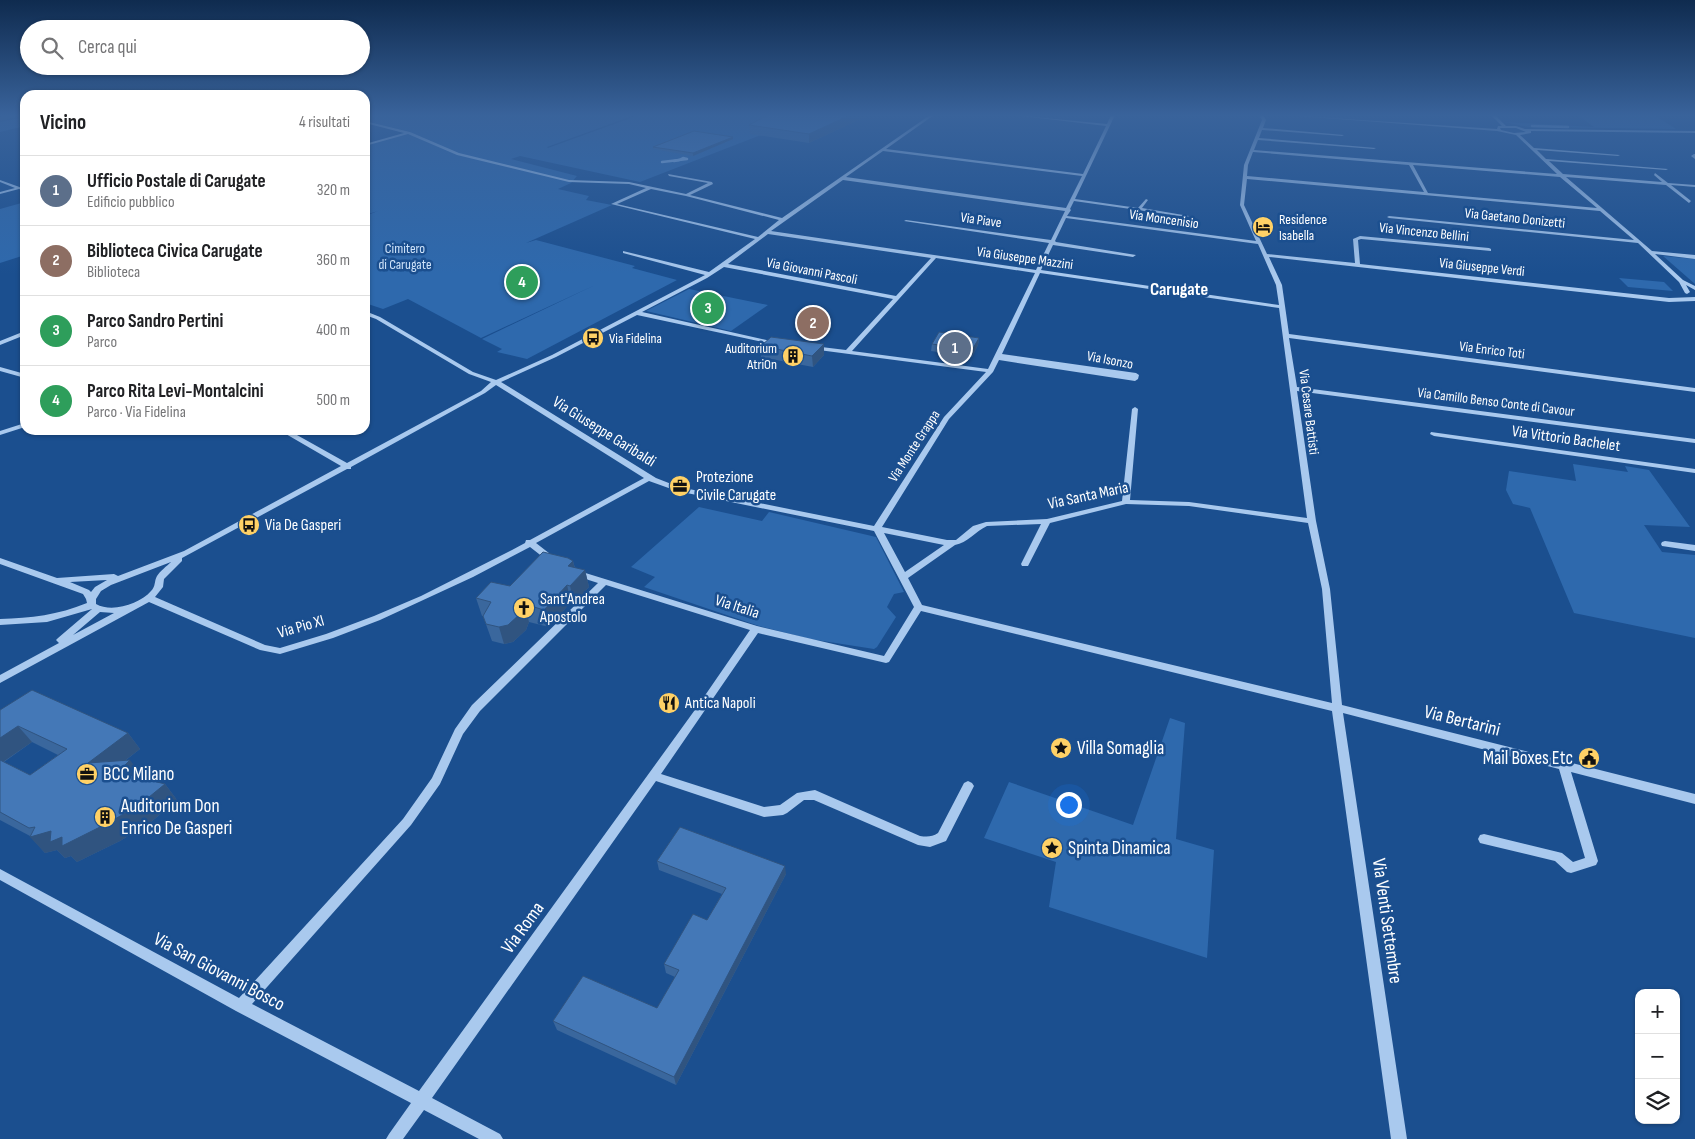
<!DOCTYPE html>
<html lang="it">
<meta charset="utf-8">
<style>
body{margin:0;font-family:"Sofia Sans Condensed",sans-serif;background:#f2f2f2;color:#202124}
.controls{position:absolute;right:15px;bottom:15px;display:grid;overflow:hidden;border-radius:10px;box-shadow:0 1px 4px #0004}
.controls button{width:45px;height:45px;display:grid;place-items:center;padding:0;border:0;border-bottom:1px solid #e0e0e0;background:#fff;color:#202124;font:25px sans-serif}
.you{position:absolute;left:1068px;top:804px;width:18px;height:18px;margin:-12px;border:4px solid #fff;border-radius:50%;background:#1a73e8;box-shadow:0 0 0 8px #1a73e833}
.badge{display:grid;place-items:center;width:32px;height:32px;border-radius:50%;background:#847042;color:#fff;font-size:16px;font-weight:700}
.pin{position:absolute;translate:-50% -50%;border:2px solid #fff;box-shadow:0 1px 5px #0006}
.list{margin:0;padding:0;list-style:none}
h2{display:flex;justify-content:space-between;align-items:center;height:65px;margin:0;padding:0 20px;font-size:21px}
h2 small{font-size:16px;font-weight:400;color:#757577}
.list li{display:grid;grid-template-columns:32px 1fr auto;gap:15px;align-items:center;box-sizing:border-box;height:70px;padding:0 20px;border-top:1px solid #e0e0e0}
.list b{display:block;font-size:19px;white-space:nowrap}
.list p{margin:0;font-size:16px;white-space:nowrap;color:#757577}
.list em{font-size:16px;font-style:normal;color:#757577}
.icon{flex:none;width:28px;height:28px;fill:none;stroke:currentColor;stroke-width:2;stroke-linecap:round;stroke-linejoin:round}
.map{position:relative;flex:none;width:1695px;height:1139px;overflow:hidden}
.search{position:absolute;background:#fff;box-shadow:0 1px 4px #0004;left:20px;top:20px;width:350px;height:55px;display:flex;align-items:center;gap:12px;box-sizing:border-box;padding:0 18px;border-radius:28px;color:#757577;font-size:19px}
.panel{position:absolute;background:#fff;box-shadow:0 1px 4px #0004;left:20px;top:90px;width:350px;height:345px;border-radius:15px}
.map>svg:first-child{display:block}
</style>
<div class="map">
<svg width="1695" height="1139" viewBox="0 0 1695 1139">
<rect width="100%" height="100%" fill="#1b4f8f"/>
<g fill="#2e69ad">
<path d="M365 115H635L547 147 548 148 639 115H772L781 127 640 182 520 156 511 159 577 176 571 183 558 189 589 196 586 200 612 205 526 243 536 240 635 266 632 268 677 280 527 359 497 352 502 349 482 339 595 285 481 338 408 299 383 309 365 303V216L378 211 365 215V146L411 132 365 121Z"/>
<path d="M1578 115H1654L1676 129 1528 127 1504 122 1594 127Z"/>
<path d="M25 117V126L0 132V122Z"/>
<path d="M25 202V255L0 263V209Z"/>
<path d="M1663 256 1695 259V284Z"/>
<path d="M1619 278 1664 282 1673 291 1628 287Z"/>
<path d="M689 289 768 305 731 331 646 311Z"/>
<path d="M1573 464 1628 472 1625 466 1649 470 1690 527 1644 525 1662 552 1695 555V638L1574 613 1530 508 1513 504 1506 490 1509 471 1576 481Z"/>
<path d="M699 507 762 521 769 512 876 537 904 592 894 594 887 607 896 617 877 647 874 649 810 639 759 626 644 587 655 577 631 567Z"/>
<path d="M1170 718 1185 723 1176 839 1214 850 1207 958 1049 907 1056 862 984 838 1009 782 1133 825Z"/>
</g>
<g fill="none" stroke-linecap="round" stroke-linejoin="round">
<g stroke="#9cc4f0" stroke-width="2.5">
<path d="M1532 126 1568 127"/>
<path d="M683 158 687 159 679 160Z"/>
<path d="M674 161 679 160"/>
<path d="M662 162 679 160"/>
</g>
<path fill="#3c6290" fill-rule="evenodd" d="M9 115H23L0 121V117Z"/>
<g fill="#a9c9ee" fill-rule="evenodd">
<path d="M930 115H934L886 149 1083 174 1106 126 1013 115 1107 124 1111 115H1115L1075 199 1138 208 1146 199 1148 200 1142 208 1189 216 1187 217 1074 201 1070 209 1071 210 1067 216 1256 241 1240 205 1244 165 1262 120 1259 115H1263L1266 120 1263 128 1344 135 1342 136 1262 130 1259 138 1376 148 1374 149 1258 140 1254 150 1557 174 1516 135 1497 131 1285 115 1497 129 1498 126H1502L1491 115H1495L1506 126H1516L1525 129 1695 131V133L1531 131V133L1520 135 1534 148 1620 155 1618 156 1537 150 1546 159 1668 169 1666 170 1549 161 1563 174 1662 182 1654 175 1655 173 1668 183 1695 185V187L1671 185 1691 201 1689 203 1666 185 1566 177 1652 251 1695 255V259L1655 254 1683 280 1695 286V290L1686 285 1690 292 1687 294 1685 293 1679 282 1638 243 1389 218 1387 217 1389 216 1634 240 1600 211 1247 179 1244 205 1267 254 1355 263 1353 239 1360 236 1489 248 1491 249V251L1361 239 1358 240 1360 264 1669 298 1695 297V301L1669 302 1269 257 1282 285 1289 334 1695 388V392L1289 338 1297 387 1695 439V443L1297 391 1316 521 1330 589 1342 705 1561 760H1563L1568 762 1695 794V804L1571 772 1598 861 1596 865 1571 873 1567 872 1555 861 1484 844 1480 843 1478 839 1480 835 1484 834 1558 852 1562 853 1573 862 1585 858 1559 769 1343 713 1407 1139H1391L1332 711 921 611 889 662 886 663 758 633 661 774 764 807 780 805 797 793 815 790 920 836C927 837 932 837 938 833L964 783 968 781 972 783 974 786 946 841 930 847 918 845 814 800H804L787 813 783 815 764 817 656 781 432 1098 500 1134 503 1139H479L424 1110 403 1139H386L389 1134 411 1103 236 1011 0 880V869L239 998 403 819 432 778 455 729 472 705 598 583 573 575 572 573 573 571H579L757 626 884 656 914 607 874 531 677 491 649 481 536 543 554 557 555 559 554 561H548L530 547 473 577 380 620 333 638 280 654 260 650 149 602 0 683V675L59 643 56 640 58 638 92 609 47 622 0 625V619C31 618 58 615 87 603L86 599 83 594 0 564V558L57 578 114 574 118 576 184 551 341 466 279 430H288L347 463 481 391 491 382 469 374 376 319 365 315V311L380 317 473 372 496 380 552 355 705 275 623 253V251L709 272 755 239 611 204 646 188 629 184 569 182 457 155 408 134 365 146V144L404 133 365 123V121L410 132 459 153 569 180 629 182 686 194 708 183 669 176 668 174 712 182 713 184 690 195 782 218ZM1500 128H1516L1526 132 1514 133 1501 130ZM883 151 1082 176 1066 208 846 177ZM1253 152 1409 165 1424 192 1247 176 1248 165ZM1413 165 1560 177 1597 208 1428 193ZM843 180 1065 211 1051 240 906 220 904 221 1049 243 1036 270 771 231ZM651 189 686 196 779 220 758 237 617 204ZM1066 218 1258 244 1276 285 1279 305 1041 270 1053 245 1133 257 1136 255 1056 242 1055 241ZM768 234 931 258 896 296 728 264ZM936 258 1035 273 988 369 852 351ZM724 267 893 299 846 350 813 346 810 348 811 349 986 372 944 417 874 526 679 487 656 478 501 382 556 357 637 315 777 345V343L775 342 642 312 707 278ZM1040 273 1279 308 1307 518 1189 502 1130 500 1138 409 1135 407 1132 409 1122 501 1047 519 986 522 973 526 956 540H947L882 527 949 419 993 372 999 360 1135 381 1138 379 1139 375 1136 373 1002 354ZM496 385 644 478 530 540H526L525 543 512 550 421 596 374 616 326 634 280 648 265 645 155 597 163 587 164 579 182 561V558L347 469H351V467L485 393ZM1126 504 1189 506 1308 523 1322 589 1332 703 922 605 908 578 955 545C967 543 976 531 987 526L1041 524 1021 564 1022 566H1028L1050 523ZM884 533 944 545 905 572ZM171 562C167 566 160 571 157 576 154 581 156 586 151 591 140 604 112 613 96 604V599L101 591 111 585ZM107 580 95 587 91 592 89 590 70 582ZM606 585 750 630 697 707 419 1091 252 1004 411 825 440 784 463 734 480 711ZM100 612 114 613 73 635Z"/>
<path d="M1694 154H1695V159L1691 156Z"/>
<path d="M0 180 25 189V191L19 189 0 194V192L15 188 0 182Z"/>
<path d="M25 331V335L0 345V341Z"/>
<path d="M0 367 25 374V378L0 371Z"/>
<path d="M25 423V427L0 435V431Z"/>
<path d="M1431 432 1695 469V473L1434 436 1430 434Z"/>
<path d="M1665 541 1695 545V551L1662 546 1661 544 1662 542Z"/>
</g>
</g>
<g fill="#3a679d" fill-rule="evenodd">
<path d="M869 115 809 143 750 134 749 125Z"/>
<path d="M733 139 693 156 653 149V147Z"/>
<path d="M979 338 978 345 972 357 931 351 932 344Z"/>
<path d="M761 346 824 355 813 367 761 357Z"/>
<path d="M573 561 575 568 585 570 589 587 574 603 571 602 549 627 529 622 526 630 513 642 504 644 492 641 483 616H482L476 598 510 586Z"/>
<path d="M0 710 128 733 140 749 126 760 142 776 141 778 165 784 177 800 151 822 120 841 77 862 71 856 65 858 57 850 45 853 30 836 0 820ZM32 742 58 755 30 775 4 762Z"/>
<path d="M657 861 786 874 676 1085 557 1030 553 1021 657 1008 675 977 666 973 664 964 707 920 722 894 659 870Z"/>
</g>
<g fill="#305480">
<path d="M850 115H869L809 143V134Z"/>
<path d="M733 137V139L693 156V153Z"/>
<path d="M979 338 978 345 972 357V350Z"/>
<path d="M824 344V355L813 367 812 356Z"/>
<path d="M573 561 577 578 568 566Z"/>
<path d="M585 570 589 587 574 603 570 586Z"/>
<path d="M567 585 571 602 549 627 544 610Z"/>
<path d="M524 604 529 622 526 630 513 642 504 644 499 627Z"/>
<path d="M18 726 32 742 0 764V738Z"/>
<path d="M128 733 140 749 101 779 88 763Z"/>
<path d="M130 760 142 776 131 788 118 772Z"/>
<path d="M165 784 177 800 151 822 120 841 77 862 71 856 65 858 57 850 45 853 30 837Z"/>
<path d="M785 866 786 874 676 1085 674 1077Z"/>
</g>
<g fill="#4478b7" stroke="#305480">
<path d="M768 115H850L809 134 749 125Z"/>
<path d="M694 131 733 137 693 153 653 147Z"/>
<path d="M939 332 979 338 972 350 932 344Z"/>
<path d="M771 337 824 344 812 356 761 346Z"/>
<path d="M543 552 568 558 573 561 568 566 585 570 570 586 567 585 544 610 524 604 521 613 508 625 499 627 486 624 483 616 491 602 476 598 491 582 510 586Z"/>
<path d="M32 690 128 733 88 763 130 760 118 772 165 784 138 806 106 824 62 846V837L50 842 51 831 30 837 35 827 29 828 0 812V760L30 775 67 749 18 726 0 738V710Z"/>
<path d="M680 827 785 866 674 1077 553 1021 583 976 657 1008 679 970 664 964 693 914 707 920 726 888 657 861Z"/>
</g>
<linearGradient id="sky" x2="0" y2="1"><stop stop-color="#0f2b4f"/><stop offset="0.42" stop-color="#39639b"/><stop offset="1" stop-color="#39639b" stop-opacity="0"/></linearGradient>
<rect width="1695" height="274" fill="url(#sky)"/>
<defs>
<g id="hotel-disc" transform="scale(1.125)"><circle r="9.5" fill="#ffd166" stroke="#1b4f8f"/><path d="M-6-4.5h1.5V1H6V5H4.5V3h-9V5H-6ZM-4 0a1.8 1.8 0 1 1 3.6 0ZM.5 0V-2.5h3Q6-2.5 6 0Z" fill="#111"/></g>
<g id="bus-disc" transform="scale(1.125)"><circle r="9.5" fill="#ffd166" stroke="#1b4f8f"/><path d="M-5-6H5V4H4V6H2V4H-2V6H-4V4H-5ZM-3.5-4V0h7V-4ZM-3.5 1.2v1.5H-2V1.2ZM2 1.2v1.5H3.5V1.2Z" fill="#111"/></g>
<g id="building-disc" transform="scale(1.125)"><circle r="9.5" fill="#ffd166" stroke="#1b4f8f"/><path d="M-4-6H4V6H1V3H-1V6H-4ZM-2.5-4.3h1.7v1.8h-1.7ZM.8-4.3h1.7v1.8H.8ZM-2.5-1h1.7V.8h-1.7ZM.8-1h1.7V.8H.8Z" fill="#111"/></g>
<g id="office-disc" transform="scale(1.125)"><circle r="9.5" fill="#ffd166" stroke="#1b4f8f"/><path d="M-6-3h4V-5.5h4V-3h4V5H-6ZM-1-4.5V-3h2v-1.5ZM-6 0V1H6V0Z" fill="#111"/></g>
<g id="church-disc" transform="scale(1.125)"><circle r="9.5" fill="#ffd166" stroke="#1b4f8f"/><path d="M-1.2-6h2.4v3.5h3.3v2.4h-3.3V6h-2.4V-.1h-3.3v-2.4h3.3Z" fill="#111"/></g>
<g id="restaurant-disc" transform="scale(1.125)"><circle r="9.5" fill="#ffd166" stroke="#1b4f8f"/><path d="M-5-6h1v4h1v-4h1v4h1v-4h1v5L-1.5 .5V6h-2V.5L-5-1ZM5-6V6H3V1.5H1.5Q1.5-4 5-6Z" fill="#111"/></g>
<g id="sight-disc" transform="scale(1.125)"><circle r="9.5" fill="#ffd166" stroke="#1b4f8f"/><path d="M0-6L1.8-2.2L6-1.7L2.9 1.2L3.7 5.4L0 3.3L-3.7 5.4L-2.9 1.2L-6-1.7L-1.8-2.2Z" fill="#111"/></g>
<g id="civic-disc" transform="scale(1.125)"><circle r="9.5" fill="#ffd166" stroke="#1b4f8f"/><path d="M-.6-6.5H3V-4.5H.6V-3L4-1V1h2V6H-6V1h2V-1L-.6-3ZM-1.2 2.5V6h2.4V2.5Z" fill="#111"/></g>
</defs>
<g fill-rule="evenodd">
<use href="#hotel-disc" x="1263" y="227"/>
<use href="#bus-disc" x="593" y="338"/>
<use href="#building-disc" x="793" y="356"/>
<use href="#office-disc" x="680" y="486"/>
<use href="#bus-disc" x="249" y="525"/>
<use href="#church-disc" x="524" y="608"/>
<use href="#restaurant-disc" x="669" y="703"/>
<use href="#sight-disc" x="1061" y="748"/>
<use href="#civic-disc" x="1589" y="758"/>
<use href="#office-disc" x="87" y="774"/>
<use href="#building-disc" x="105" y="817"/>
<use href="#sight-disc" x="1052" y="848"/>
</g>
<g text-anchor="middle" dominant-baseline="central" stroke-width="5" stroke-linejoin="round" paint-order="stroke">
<g font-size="14" fill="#fff" stroke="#1b4f8f">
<text transform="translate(1515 218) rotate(6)">Via Gaetano Donizetti</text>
<text transform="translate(1164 219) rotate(8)">Via Moncenisio</text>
<text transform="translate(981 220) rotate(8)">Via Piave</text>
<text transform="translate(1424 232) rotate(6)">Via Vincenzo Bellini</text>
<text transform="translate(1025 258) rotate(8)">Via Giuseppe Mazzini</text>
<text transform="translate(1482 267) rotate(6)">Via Giuseppe Verdi</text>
<text transform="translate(812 271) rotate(11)">Via Giovanni Pascoli</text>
<text transform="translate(1492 350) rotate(7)">Via Enrico Toti</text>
<text transform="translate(1110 360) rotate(11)">Via Isonzo</text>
<text transform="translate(1496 402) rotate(7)">Via Camillo Benso Conte di Cavour</text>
<text transform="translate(1309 412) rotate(83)">Via Cesare Battisti</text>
<text transform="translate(914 446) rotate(-57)">Via Monte Grappa</text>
</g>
<g font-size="14" fill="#fff" stroke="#1b4f8f" text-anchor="start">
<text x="1279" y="219">Residence<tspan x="1279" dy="16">Isabella</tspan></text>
<text x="609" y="338">Via Fidelina</text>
<text x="777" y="348" text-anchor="end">Auditorium<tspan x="777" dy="16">AtriOn</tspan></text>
</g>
<g font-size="14" fill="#cfe3fa" stroke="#1b4f8f">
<text x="405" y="248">Cimitero<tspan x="405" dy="16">di Carugate</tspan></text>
</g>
<g font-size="16" fill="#fff" stroke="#1b4f8f">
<text transform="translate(604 432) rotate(32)">Via Giuseppe Garibaldi</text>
<text transform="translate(1566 439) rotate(8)">Via Vittorio Bachelet</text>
<text transform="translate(1088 496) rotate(-12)">Via Santa Maria</text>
<text transform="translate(737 607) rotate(18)">Via Italia</text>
<text transform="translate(301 627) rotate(-16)">Via Pio XI</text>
</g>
<g font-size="16" fill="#fff" stroke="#1b4f8f" text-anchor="start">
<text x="696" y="477">Protezione<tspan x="696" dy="18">Civile Carugate</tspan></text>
<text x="265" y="525">Via De Gasperi</text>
<text x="540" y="599">Sant'Andrea<tspan x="540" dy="18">Apostolo</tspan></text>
<text x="685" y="703">Antica Napoli</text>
</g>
<g font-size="18" font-weight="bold" fill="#fff" stroke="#1b4f8f">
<text x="1179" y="289">Carugate</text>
</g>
<g font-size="19" fill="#fff" stroke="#1b4f8f">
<text transform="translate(1462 721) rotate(14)">Via Bertarini</text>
<text transform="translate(1387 921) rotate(82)">Via Venti Settembre</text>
<text transform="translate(523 928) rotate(-54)">Via Roma</text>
<text transform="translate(219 972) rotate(28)">Via San Giovanni Bosco</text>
</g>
<g font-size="19" fill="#fff" stroke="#1b4f8f" text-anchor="start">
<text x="1077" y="748">Villa Somaglia</text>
<text x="1573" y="758" text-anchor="end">Mail Boxes Etc</text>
<text x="103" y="774">BCC Milano</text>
<text x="121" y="806">Auditorium Don<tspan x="121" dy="22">Enrico De Gasperi</tspan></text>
<text x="1068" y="848">Spinta Dinamica</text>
</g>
</g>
</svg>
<div class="controls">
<button>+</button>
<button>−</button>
<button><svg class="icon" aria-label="layers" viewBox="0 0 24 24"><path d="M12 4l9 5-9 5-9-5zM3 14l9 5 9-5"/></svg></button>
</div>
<div class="you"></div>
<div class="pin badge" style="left:955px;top:348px;background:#5c6f8a">1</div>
<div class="pin badge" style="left:813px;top:323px;background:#8d6e63">2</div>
<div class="pin badge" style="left:708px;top:308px;background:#2e9e5b">3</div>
<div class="pin badge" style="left:522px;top:282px;background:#2e9e5b">4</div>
<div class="search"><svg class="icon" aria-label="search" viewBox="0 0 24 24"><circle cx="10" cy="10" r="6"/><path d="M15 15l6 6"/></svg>Cerca qui</div>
<section class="panel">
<h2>Vicino<small>4 risultati</small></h2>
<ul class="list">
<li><span class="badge" style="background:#5c6f8a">1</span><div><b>Ufficio Postale di Carugate</b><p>Edificio pubblico</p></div><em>320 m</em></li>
<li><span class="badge" style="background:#8d6e63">2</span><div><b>Biblioteca Civica Carugate</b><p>Biblioteca</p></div><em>360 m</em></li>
<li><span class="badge" style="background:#2e9e5b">3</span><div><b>Parco Sandro Pertini</b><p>Parco</p></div><em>400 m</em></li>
<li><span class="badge" style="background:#2e9e5b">4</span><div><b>Parco Rita Levi-Montalcini</b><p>Parco · Via Fidelina</p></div><em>500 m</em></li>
</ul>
</section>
</div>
